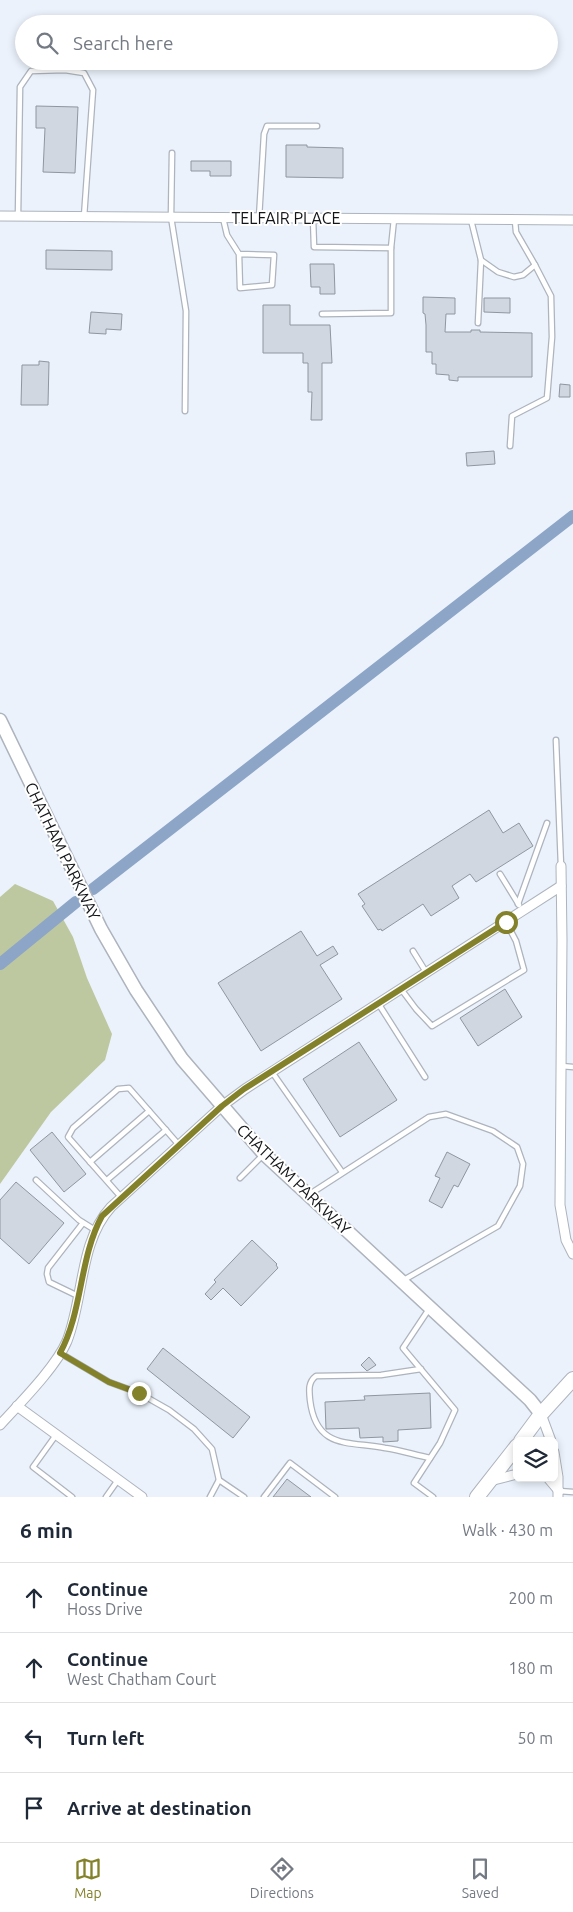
<!DOCTYPE html>
<meta charset="utf-8">
<style>
body{margin:0;font-family:Ubuntu,sans-serif;background:#f6f6f7;color:#1f2937}
.controls{position:absolute;right:15px;bottom:15px;display:grid;overflow:hidden;border-radius:8px;box-shadow:0 2px 8px #0003}
.controls button{width:45px;height:45px;display:grid;place-items:center;padding:0;border:0;border-bottom:1px solid #e0e1e3;background:#fff;color:#1f2937;font:25px sans-serif}
.stop{position:absolute;width:15px;height:15px;margin:-11px;border:4px solid #83812a;border-radius:50%;background:#fff}
.stop.end{background:#83812a;border-color:#fff;box-shadow:0 1px 5px #0008}
.list{margin:0;padding:0;list-style:none}
h2{display:flex;justify-content:space-between;align-items:center;height:65px;margin:0;padding:0 20px;font-size:21px}
h2 small{font-size:16px;font-weight:400;color:#747a83}
.list li{display:grid;grid-template-columns:32px 1fr auto;gap:15px;align-items:center;box-sizing:border-box;height:70px;padding:0 20px;border-top:1px solid #e0e1e3}
.list b{display:block;font-size:19px;white-space:nowrap}
.list p{margin:0;font-size:16px;white-space:nowrap;color:#747a83}
.list em{font-size:16px;font-style:normal;color:#747a83}
.icon{flex:none;width:28px;height:28px;fill:none;stroke:currentColor;stroke-width:2;stroke-linecap:round;stroke-linejoin:round}
.map{position:relative;flex:none;width:573px;height:1497px;overflow:hidden}
.search{position:absolute;background:#fff;box-shadow:0 2px 8px #0003;left:15px;right:15px;top:15px;height:55px;display:flex;align-items:center;gap:12px;box-sizing:border-box;padding:0 18px;border-radius:28px;color:#747a83;font-size:19px}
.sheet{height:345px;background:#fff}
nav{display:flex;justify-content:space-around;align-items:center;box-sizing:border-box;height:70px;border-top:1px solid #e0e1e3;background:#fff;font-size:14px;color:#747a83}
nav a{display:grid;justify-items:center;gap:2px}
nav .on{color:#83812a}
.map>svg:first-child{display:block}
</style>
<div class="map">
<svg width="573" height="1497" viewBox="0 0 573 1497">
<rect width="100%" height="100%" fill="#ebf2fb"/>
<path fill="#bec8a0" d="M15 884 53 901 73 937 87 978 112 1034 105 1060 51 1112 0 1184V897Z"/>
<g fill="none" stroke-linecap="round" stroke-linejoin="round">
<g stroke="#8da5c7" stroke-width="12">
<path d="M93 889 573 516"/>
<path d="M0 964 76 902"/>
</g>
</g>
<g fill="#d1d7e0" stroke="#90969f">
<path d="M36 106 78 107 75 173 43 172 45 128H36Z"/>
<path d="M286 145H307V147L343 148V178L286 177Z"/>
<path d="M191 161H231V176H210V171H191Z"/>
<path d="M46 250 112 251V270L46 269Z"/>
<path d="M310 264H334L335 294H320V287H311Z"/>
<path d="M423 297 455 298V314H446L445 332H471V330H480V332L532 333V377H458V381L449 380V375L436 374V364H432V352H426V325L425 314 423 313Z"/>
<path d="M484 298H510V313L484 312Z"/>
<path d="M263 305H290V325H330L332 363H322V420H311L312 392H308V363H303V353H263Z"/>
<path d="M91 312 122 314 121 330 106 329V334L89 333Z"/>
<path d="M39 361 49 362 48 405H21L22 365H39Z"/>
<path d="M560 384 570 385V397H559Z"/>
<path d="M494 451 495 464 467 466 466 453Z"/>
<path d="M489 810 503 833 519 823 533 846 476 882 470 874 452 886 459 898 431 916 423 904 382 931 381 929 378 930 362 906 365 904 358 894Z"/>
<path d="M301 931 317 956 333 946 338 954 320 965 342 999 261 1051 218 983Z"/>
<path d="M505 989 522 1017 478 1046 460 1018Z"/>
<path d="M359 1042 397 1100 340 1137 303 1079Z"/>
<path d="M52 1132 86 1174 64 1192 30 1150Z"/>
<path d="M447 1152 470 1164 458 1187 454 1185 442 1208 429 1201 440 1178 435 1176Z"/>
<path d="M16 1182 64 1223 29 1264 0 1238V1200Z"/>
<path d="M252 1240 277 1264 276 1265 278 1268 241 1306 223 1288 211 1300 205 1294 216 1282 214 1280Z"/>
<path d="M163 1348 250 1417 233 1438 147 1369Z"/>
<path d="M369 1357 376 1365 367 1371 361 1365Z"/>
<path d="M430 1393 431 1428 398 1430V1441L383 1442V1437L360 1438 359 1428 326 1429 325 1402 365 1400 364 1396Z"/>
<path d="M287 1479 311 1497H273Z"/>
</g>
<g fill="none" stroke-linecap="round" stroke-linejoin="round">
<g stroke="#adb4bd" stroke-width="7">
<g id="lane">
<path d="M172 153 171 217 186 311 185 411"/>
<path d="M18 216 20 87 31 71 65 70 84 73 93 90 84 217"/>
<path d="M223 218 227 235 239 254 240 288 272 285 274 255 239 254"/>
<path d="M259 218 264 134 267 126H317"/>
<path d="M313 218 314 247 391 248 394 219"/>
<path d="M471 220 481 260 498 272 514 277 523 275 535 265 516 232 515 220"/>
<path d="M322 314 391 313V248"/>
<path d="M478 323 481 260"/>
<path d="M510 446 512 416 547 398 552 337 551 296 535 265"/>
<path d="M556 740 561 866"/>
<path d="M500 874 519 905"/>
<path d="M518 904 547 823"/>
<path d="M413 951 426 972"/>
<path d="M401 989 416 1009 432 1026 524 970 516 941 506 922"/>
<path d="M378 1003 425 1077"/>
<path d="M561 1066 573 1067"/>
<path d="M272 1072 342 1172"/>
<path d="M90 1162 149 1111"/>
<path d="M240 1178 263 1155"/>
<path d="M36 1180 79 1220 95 1230"/>
<path d="M107 1180 166 1130"/>
<path d="M310 1194 429 1117 446 1114 493 1131 517 1147 523 1164 520 1186 498 1226 402 1281"/>
<path d="M121 1197 68 1137 73 1128 118 1089 129 1088 179 1145"/>
<path d="M78 1296 49 1282 47 1274 48 1268 83 1223"/>
<path d="M429 1309 403 1348 455 1410 440 1443 414 1483 433 1497"/>
<path d="M60 1353 109 1382 139 1393 169 1410 194 1429 212 1449 219 1480"/>
<path d="M421 1369 381 1375 316 1376C308 1382 309 1390 310 1400 316 1450 349 1441 385 1448 400 1450 415 1455 430 1458"/>
<path d="M56 1435 33 1467 72 1497"/>
<path d="M559 1491 573 1492"/>
<path d="M106 1497 118 1480"/>
<path d="M210 1497 219 1480 244 1497"/>
<path d="M264 1497 290 1463 335 1497"/>
</g>
</g>
<g stroke="#adb4bd" stroke-width="11">
<g id="street">
<path d="M0 216 573 220"/>
<path d="M561 866 562 940 560 1205 566 1240 573 1254"/>
<path d="M17 1406 142 1497"/>
<path d="M541 1414 551 1441"/>
<path d="M0 1425C20 1403 56 1367 67 1341 84 1298 79 1242 111 1207L222 1106 245 1089 561 886"/>
<path d="M554 1452 558 1477V1497"/>
<path d="M548 1478 559 1491"/>
<path d="M490 1481 517 1474"/>
</g>
</g>
<g stroke="#adb4bd" stroke-width="15">
<path id="secondary" d="M0 720 101 929 136 990 182 1059 264 1154 530 1400 541 1414"/>
</g>
<g stroke="#adb4bd" stroke-width="16">
<g id="primary">
<path d="M521 1441 541 1414 573 1379"/>
<path d="M477 1497 517 1446"/>
</g>
</g>
<use href="#lane" stroke="#fff" stroke-width="4.5"/>
<use href="#street" stroke="#fff" stroke-width="9"/>
<use href="#secondary" stroke="#fff" stroke-width="12"/>
<use href="#primary" stroke="#fff" stroke-width="14"/>
</g>
<g fill="none" stroke-linecap="round" stroke-linejoin="round">
<path stroke="#83812a" stroke-width="6" d="M139 1393 109 1382 60 1353C83 1311 79 1258 102 1216L222 1106 244 1089 506 922"/>
</g>
<g text-anchor="middle" dominant-baseline="central" stroke-width="4" stroke-linejoin="round" paint-order="stroke">
<g font-size="16" fill="#121417" stroke="#fff">
<text x="286" y="218">TELFAIR PLACE</text>
<text transform="translate(63 851) rotate(64)">CHATHAM PARKWAY</text>
<text transform="translate(294 1179) rotate(44)">CHATHAM PARKWAY</text>
</g>
</g>
</svg>
<div class="controls">
<button><svg class="icon" aria-label="layers" viewBox="0 0 24 24"><path d="M12 4l9 5-9 5-9-5zM3 14l9 5 9-5"/></svg></button>
</div>
<div class="stop" style="left:506px;top:922px"></div>
<div class="stop end" style="left:139px;top:1393px"></div>
<div class="search"><svg class="icon" aria-label="search" viewBox="0 0 24 24"><circle cx="10" cy="10" r="6"/><path d="M15 15l6 6"/></svg>Search here</div>
</div>
<section class="sheet">
<h2>6 min<small>Walk · 430 m</small></h2>
<ul class="list">
<li><svg class="icon" aria-label="ahead" viewBox="0 0 24 24"><path d="M12 20V5M6 11l6-6 6 6"/></svg><div><b>Continue</b><p>Hoss Drive</p></div><em>200 m</em></li>
<li><svg class="icon" aria-label="ahead" viewBox="0 0 24 24"><path d="M12 20V5M6 11l6-6 6 6"/></svg><div><b>Continue</b><p>West Chatham Court</p></div><em>180 m</em></li>
<li><svg class="icon" aria-label="left" viewBox="0 0 24 24"><path d="M17 20v-9H6M10 6l-5 5 5 5"/></svg><div><b>Turn left</b></div><em>50 m</em></li>
<li><svg class="icon" aria-label="arrive" viewBox="0 0 24 24"><path d="M6 21V4h12l-3 4 3 4H6"/></svg><div><b>Arrive at destination</b></div></li>
</ul>
</section>
<nav>
<a class="on"><svg class="icon" aria-label="map" viewBox="0 0 24 24"><path d="M3 6l6-2 6 2 6-2v14l-6 2-6-2-6 2zM9 4v14M15 6v14"/></svg>Map</a>
<a><svg class="icon" aria-label="directions" viewBox="0 0 24 24"><path d="M12 3l9 9-9 9-9-9zM9 14v-3h6M13 9l2 2-2 2"/></svg>Directions</a>
<a><svg class="icon" aria-label="saved" viewBox="0 0 24 24"><path d="M7 4h10v16l-5-4-5 4z"/></svg>Saved</a>
</nav>
